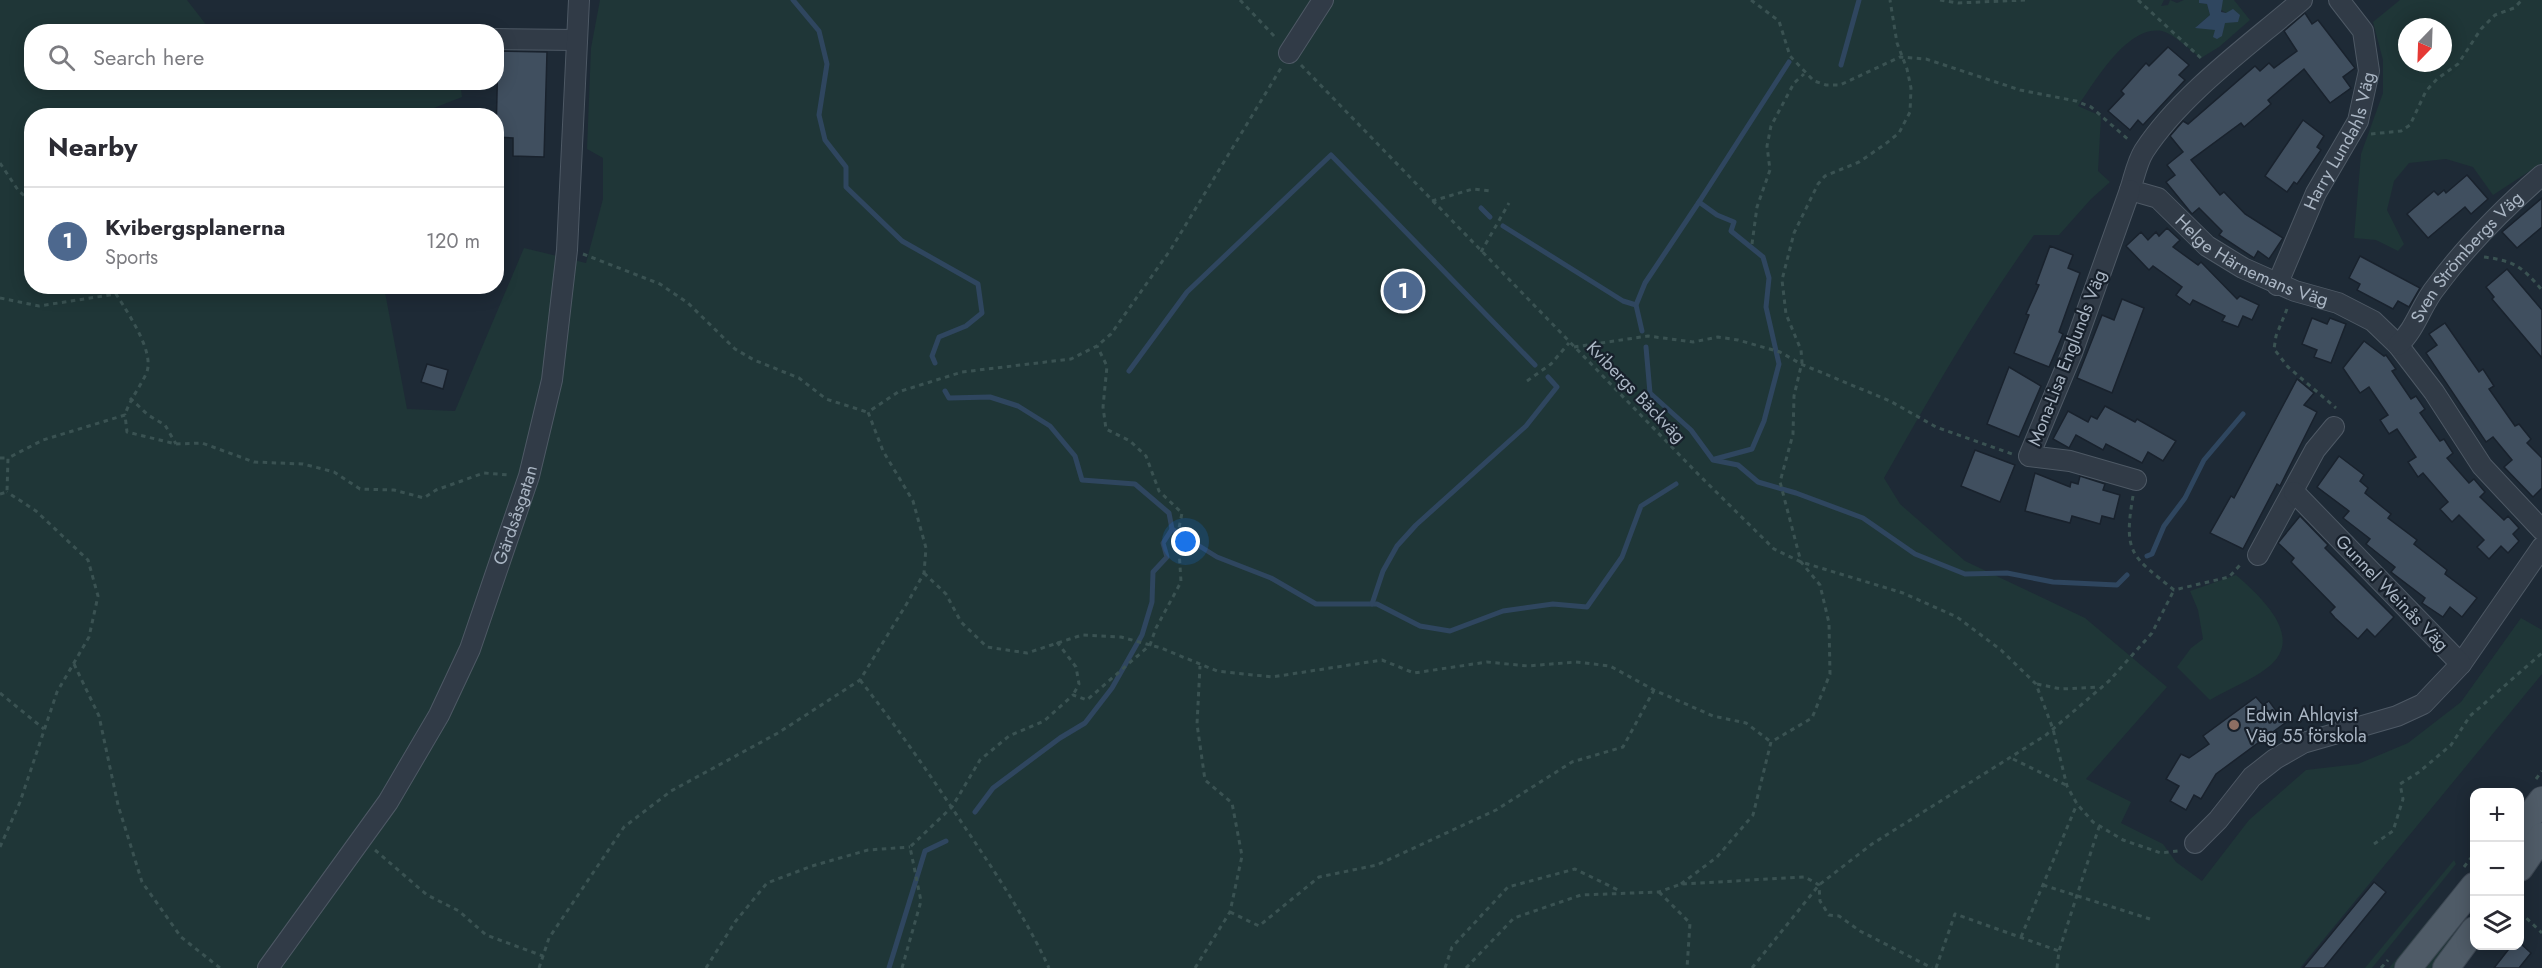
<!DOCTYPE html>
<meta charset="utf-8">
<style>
body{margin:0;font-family:Jost,sans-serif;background:#f2f2f3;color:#2b2b33}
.controls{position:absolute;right:18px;bottom:18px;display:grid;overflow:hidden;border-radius:12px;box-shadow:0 3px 15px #0003}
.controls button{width:54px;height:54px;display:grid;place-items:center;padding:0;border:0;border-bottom:2px solid #e1e1e2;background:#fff;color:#2b2b33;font:30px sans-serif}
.compass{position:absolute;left:2398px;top:18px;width:54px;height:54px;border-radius:50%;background:#fff;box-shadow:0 3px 15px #0003;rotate:203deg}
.you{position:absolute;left:1186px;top:542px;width:21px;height:21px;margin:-15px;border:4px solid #fff;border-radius:50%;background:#1a73e8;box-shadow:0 0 0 9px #1a73e833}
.badge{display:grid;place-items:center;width:39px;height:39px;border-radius:50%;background:#4d688e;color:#fff;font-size:20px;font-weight:700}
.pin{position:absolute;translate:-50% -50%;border:3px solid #fff;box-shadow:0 2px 6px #0006}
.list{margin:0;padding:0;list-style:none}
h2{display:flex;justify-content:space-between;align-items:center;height:78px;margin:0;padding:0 24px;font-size:26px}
h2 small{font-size:20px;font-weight:400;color:#7c7c81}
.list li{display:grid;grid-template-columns:39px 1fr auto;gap:18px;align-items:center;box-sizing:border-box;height:108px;padding:0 24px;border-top:2px solid #e1e1e2}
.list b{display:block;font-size:22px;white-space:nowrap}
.list p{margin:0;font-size:20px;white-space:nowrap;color:#7c7c81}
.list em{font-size:20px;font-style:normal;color:#7c7c81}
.icon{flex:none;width:33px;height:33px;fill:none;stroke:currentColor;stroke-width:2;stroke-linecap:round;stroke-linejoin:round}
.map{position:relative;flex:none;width:2542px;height:968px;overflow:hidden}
.search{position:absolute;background:#fff;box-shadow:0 3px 15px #0003;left:24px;top:24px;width:480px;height:66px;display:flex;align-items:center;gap:15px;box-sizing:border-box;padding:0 21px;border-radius:24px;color:#7c7c81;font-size:22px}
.panel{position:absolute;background:#fff;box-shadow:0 3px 15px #0003;left:24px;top:108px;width:480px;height:186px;border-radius:24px}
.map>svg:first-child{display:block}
</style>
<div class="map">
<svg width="2542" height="968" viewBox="0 0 2542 968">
<rect width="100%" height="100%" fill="#1e2a36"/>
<g fill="#1f3637" fill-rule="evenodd">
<path d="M0 0H187L211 31 32 32V82L460 83 462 97 416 115 32 116V286L384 287 407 409 455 411 524 248 586 263 603 199V158L587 149 591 48 600 0H2164L2161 6 2168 5 2170 0 2177 3 2184 0H2199V3L2207 4 2210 15 2197 26 2215 30 2222 36 2224 23 2229 21 2226 13 2220 9 2223 0H2234L2250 20 2219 47 2201 58C2190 50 2174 34 2162 31 2127 25 2095 82 2078 106L2101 116 2098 171 2110 182 2091 199 2059 235H2034C1978 313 1931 395 1884 478L1900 504 1965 561 2085 618 2167 687 2086 779 2131 802 2121 823 2163 844 2176 862 2202 881 2249 820 2306 770 2358 764 2408 743 2461 702 2521 618 2542 630V674L2300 968H0Z"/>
<path d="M2400 0H2542V163L2493 195 2473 167 2446 159 2409 163 2394 181 2387 210 2404 244 2398 251 2376 240 2354 238 2361 154 2383 93V60L2373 22ZM2407 27H2443V63H2407Z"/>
<path d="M2236 575C2261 597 2307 638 2267 668 2250 681 2228 689 2210 700L2177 667 2191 648 2203 639 2198 610 2190 591Z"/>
<path d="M2454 860 2456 864 2372 968H2365Z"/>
<path d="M2444 901 2449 904 2396 968H2389Z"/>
<path d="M2464 918 2469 921 2433 968H2423Z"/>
</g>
<path fill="#2f465f" d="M2199 0H2223L2221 12 2226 13 2233 9 2240 15 2238 22 2225 23 2222 36 2217 39 2213 37 2215 30 2195 28 2210 15 2207 4 2199 3Z"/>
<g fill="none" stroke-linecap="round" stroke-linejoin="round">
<g stroke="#2f465f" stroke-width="5">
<path d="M793 0 819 31 827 64 819 115 825 140 846 167V187L902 241 978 284 982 313 966 326 939 337 932 356 935 363"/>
<path d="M1841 65 1859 0"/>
<path d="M1481 208 1490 217"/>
<path d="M1503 226 1623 301 1636 305"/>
<path d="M1642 331 1636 305 1645 283 1699 202"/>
<path d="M1646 347 1650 393 1691 430 1713 460 1738 465 1758 482 1796 493 1863 518 1915 554 1965 574 2007 573 2053 582 2117 585 2127 575"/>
<path d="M1129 371 1187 292 1331 155 1535 365"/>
<path d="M945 391 949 398 990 397 1018 406 1050 426 1075 456 1082 480 1135 484 1169 513 1172 529 1163 543 1167 557 1153 572 1152 602 1142 635 1112 688 1085 723 1060 738 993 788 975 812"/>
<path d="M1715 459 1752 449 1764 421 1779 364 1766 307 1769 278 1763 257 1731 231 1734 222 1717 215 1699 202 1789 62"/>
<path d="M1172 529 1217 557 1271 578 1316 604H1377L1420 626 1450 631 1503 611 1553 604 1587 607 1622 557 1641 506 1676 484"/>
<path d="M2147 556 2152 554 2164 526 2185 498 2204 460 2243 414"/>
<path d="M1372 604 1383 571 1397 546 1416 525 1526 426 1557 387 1548 377"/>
<path d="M889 968 925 851 946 841"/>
</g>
</g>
<g fill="#404f5f" stroke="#19222d" stroke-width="1.5">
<path d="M2305 13 2312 24 2318 20 2355 68 2343 77 2351 88 2330 103 2304 69 2268 100 2271 104 2244 127 2241 123 2191 160 2220 195 2224 192 2245 214 2283 238 2269 259 2258 251 2254 258 2219 235 2222 231 2199 208 2192 214 2166 182 2175 175 2167 165 2183 152 2170 136 2183 121 2188 124 2255 66 2260 71 2269 63 2274 68 2297 51 2284 31Z"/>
<path d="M2168 47 2189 65 2179 75 2185 80 2143 125 2138 120 2130 130 2108 111 2124 94 2121 91 2146 63 2149 66Z"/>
<path d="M498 51 547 52 544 157 513 156V138L496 137Z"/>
<path d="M2303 120 2324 136 2317 147 2321 150 2297 184 2294 182 2287 192 2265 176Z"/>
<path d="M2467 175 2488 199 2471 214 2465 207 2428 238 2407 214 2434 191 2438 195 2444 190 2446 193Z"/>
<path d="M2542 198V227L2517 248 2502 232Z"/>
<path d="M2167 228 2180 240 2173 247 2198 265 2201 262 2237 299 2240 296 2259 305 2252 320 2243 316 2238 327 2222 321 2225 316 2193 300 2190 305 2176 295 2182 287 2153 266 2149 270 2126 246 2141 232 2148 240 2156 232 2159 236Z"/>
<path d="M2050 246 2073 255 2068 268 2080 273 2059 332 2063 334 2049 367 2014 353 2029 315 2026 314 2039 285 2036 284Z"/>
<path d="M2360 256 2420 288 2409 307 2398 301 2393 309 2357 290 2360 284 2349 278Z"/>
<path d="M2507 269 2542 310V358L2492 299 2494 297 2486 287Z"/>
<path d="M2122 299 2144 308 2112 393 2077 378 2102 315 2114 320Z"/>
<path d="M2312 318 2327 324 2330 318 2346 324 2331 363 2314 357 2317 350 2302 344Z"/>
<path d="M2445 323 2479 372 2483 369 2494 386 2489 389 2515 426 2519 424 2531 439 2527 443 2542 458V488L2533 497 2504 467 2512 460 2493 437 2486 442 2426 353 2437 345 2429 334Z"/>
<path d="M2364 341 2384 356 2386 355 2396 369 2392 371 2411 399 2416 396 2425 409 2420 413 2440 441 2444 439 2453 453 2447 458 2469 483 2474 479 2485 492 2480 497 2504 520 2508 516 2519 528 2513 534 2519 541 2508 553 2501 546 2489 559 2477 547 2484 540 2459 515 2452 522 2440 509 2448 502 2423 473 2418 477 2408 462 2416 457 2397 429 2389 434 2380 420 2388 415 2369 387 2360 393 2343 368Z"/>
<path d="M427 364 448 370 443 389 421 382Z"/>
<path d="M2009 367 2041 386 2019 437 1987 424Z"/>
<path d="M2297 379 2314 393 2304 405 2317 412 2280 486 2277 484 2243 549 2210 533 2231 496 2234 498Z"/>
<path d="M2105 406 2135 422 2137 419 2176 441 2163 461 2148 452 2142 463 2106 444 2103 450 2076 435 2069 448 2053 439 2068 411 2088 422 2091 416 2097 419Z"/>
<path d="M1975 450 2015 465 2000 502 1961 486Z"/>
<path d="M2339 456 2364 475 2360 481 2368 488 2365 493 2391 514 2388 518 2417 540 2414 544 2447 570 2445 574 2477 598 2462 617 2450 607 2443 617 2422 603 2425 598 2391 572 2395 567 2366 544 2370 539 2343 518 2349 511 2317 487Z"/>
<path d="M2035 473 2070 487 2071 482 2078 484 2080 476 2105 484 2103 490 2120 495 2114 519 2102 516 2100 524 2072 516 2070 523 2025 511Z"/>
<path d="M2300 516 2328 545 2325 548 2394 617 2375 637 2367 629 2358 639 2335 618 2330 612 2335 607 2291 562 2294 558 2278 543Z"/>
<path d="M2256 697 2263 705 2269 701 2285 723 2216 774 2201 799 2194 795 2186 810 2170 801 2179 786 2166 779 2181 754 2189 758 2209 744 2203 736Z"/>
<path d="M2374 882 2386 892 2324 968H2303Z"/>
<path d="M2520 943 2531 953 2519 968H2494L2512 945Z"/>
</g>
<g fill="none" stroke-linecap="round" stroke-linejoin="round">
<g stroke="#4e5965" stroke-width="22">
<g id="minor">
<path id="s1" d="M2302 0C2250 45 2182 93 2144 151 2137 162 2134 178 2130 190L2158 198 2207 246 2243 268 2295 291 2338 303 2373 321 2398 345 2434 392 2482 466 2542 530"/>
<path d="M496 39 577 40"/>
<path d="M1289 53 1323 0"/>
<path d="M2130 190 2072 353 2029 456 2070 461 2136 480"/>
<path id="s2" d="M2277 285 2316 193 2358 121 2369 71 2363 31 2339 0"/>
<path id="s3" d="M2398 345C2416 329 2421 305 2436 287 2466 246 2503 209 2542 175"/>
<path d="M2258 555 2315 450 2334 427"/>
<path d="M2461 664 2542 547"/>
<path d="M2195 843 2218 820 2252 777 2275 759 2303 743 2397 716 2423 704 2461 664 2294 492"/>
<path id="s4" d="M268 968 388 802 439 715 470 649 529 476 552 380 567 250 579 0"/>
</g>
</g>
<g stroke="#3d4753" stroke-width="28">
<g id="major">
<path d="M2520 829 2542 800"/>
<path d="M2520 868 2542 836"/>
<path d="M2408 968 2474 886"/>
<path d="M2446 968 2474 930"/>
</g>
</g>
<g stroke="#3a5252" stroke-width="3" stroke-dasharray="4.5 4.5" stroke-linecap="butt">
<path d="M1240 0 1276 38"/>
<path d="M1751 0 1779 21 1790 56 1814 81 1826 85H1840L1900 57 1926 59 2020 90 2076 101 2091 107 2130 141"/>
<path d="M1940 0 1958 3 2025 0"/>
<path d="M2138 0 2203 60"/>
<path d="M1301 65 1698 474 1774 549 1801 562 1903 593 1957 617 2001 650 2036 684 2053 729 2067 786 2077 804 2093 822 2123 840 2161 853 2178 851"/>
<path d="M2371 134 2401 131 2410 125 2426 91 2437 79 2458 64 2481 29 2495 15 2514 8 2522 0"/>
<path d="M0 163 18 190 32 203"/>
<path d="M1432 201 1473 189 1490 191"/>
<path d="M1752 244 1757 207 1770 170 1767 146 1771 126 1794 83 1804 74"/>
<path d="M1481 252 1509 203"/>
<path d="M583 254 660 284 688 303 735 349 754 360 799 378 826 399 867 412"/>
<path d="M2484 257C2515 261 2522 267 2542 290"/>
<path d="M111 286C123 306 157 352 146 374 139 389 130 399 125 415"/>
<path d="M0 298 39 306 116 294"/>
<path d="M2287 309 2276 336 2274 349 2288 367 2336 408"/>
<path d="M1574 347 1648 336 1693 342 1718 337 1738 340 1780 352 1801 364 1890 401 1936 427 2012 454"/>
<path d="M1527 381 1551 364 1569 343"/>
<path d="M130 398 148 415 165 425 176 444"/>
<path d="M0 458H8"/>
<path d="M0 494 7 492 8 458 43 440 125 415 127 432 176 444 202 443 254 462 303 464 334 472 360 489 394 490 424 498 436 490 484 473 509 475"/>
<path d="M2133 496C2123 554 2132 556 2174 590L2229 577 2241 564"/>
<path d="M924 573 946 594 961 622 987 647 1027 653 1082 635 1121 637 1161 648 1217 671 1272 677 1382 660 1414 673 1487 662 1528 666 1576 662 1610 666 1654 690 1713 716 1746 723 1771 742"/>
<path d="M1057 642 1076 667 1079 684 1073 695"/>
<path d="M74 664 99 716 118 805 142 882 181 937 220 968"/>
<path d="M860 680C897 727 931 776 964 826 995 872 1026 918 1049 968"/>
<path d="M2037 684 2061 689 2099 687"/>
<path d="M0 693 44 729"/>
<path d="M2013 759 2066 785"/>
<path d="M2536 779 2542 771"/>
<path d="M2374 844 2393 831 2403 799 2400 784 2419 772 2451 745 2470 716 2542 653"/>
<path d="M0 847 20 802 57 692 89 637 98 596 88 560 36 511 7 492"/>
<path d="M375 850 427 895 459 911 486 935 543 956"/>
<path d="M2464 867 2474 854"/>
<path d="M1681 884 1717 857 1753 815 1771 742 1812 718 1830 674 1829 623 1820 585 1801 562 1780 482 1793 434 1794 396 1802 362 1801 350 1786 314 1782 280 1794 233 1818 184 1825 176 1859 162 1884 145 1899 133 1910 112 1911 88 1907 69 1897 43 1890 0"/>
<path d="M2043 885 2150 919"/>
<path d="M1659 892 1690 923 1687 968"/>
<path d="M1230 912 1259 926 1319 877 1377 865 1496 810 1572 762 1623 747 1654 690"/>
<path d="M2520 912 2542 933"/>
<path d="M2021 937 2077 804"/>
<path d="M539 968 549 938 624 827 671 791 778 733 860 680 909 600 924 573 926 548 913 501 883 451 868 412 898 392 962 372 1071 359 1097 346 1111 334 1171 249 1281 68"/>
<path d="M706 968 735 922 767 883 812 866 868 850 910 847"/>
<path d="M902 968 921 901 910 847 952 807 980 760 1009 736 1044 721 1073 695 1087 700 1150 645 1156 628 1181 582 1178 533 1182 513 1159 491 1146 456 1130 441 1106 429 1103 407 1107 366 1097 346"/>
<path d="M1195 968 1230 912 1242 856 1232 803 1205 780 1197 724 1200 666"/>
<path d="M1445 968 1452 947 1508 887 1575 869 1620 891"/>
<path d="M1466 968 1514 918 1581 895 1659 892 1681 884 1805 877 1819 885 1820 901 1829 915 1839 916 1860 931 1932 968"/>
<path d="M1752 968 1819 885 1872 844 2046 735 2109 681 2152 633 2174 590"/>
<path d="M1936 968 1955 914 2059 951"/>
<path d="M2057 968 2059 951 2099 827"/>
<path d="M2381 968 2388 960"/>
</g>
<use href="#minor" stroke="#313b47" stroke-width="20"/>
<use href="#major" stroke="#4f5b67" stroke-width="26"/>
</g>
<circle fill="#8d6e63" stroke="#17202b" stroke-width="2" cx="2234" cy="725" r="6"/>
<g text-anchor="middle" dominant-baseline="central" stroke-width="4.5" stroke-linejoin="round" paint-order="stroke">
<g font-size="18" fill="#aab6c4" stroke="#17202b">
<text stroke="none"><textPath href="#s2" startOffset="158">Harry Lundahls Väg</textPath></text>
<text stroke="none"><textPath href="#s1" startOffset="405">Helge Härnemans Väg</textPath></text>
<text stroke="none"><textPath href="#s3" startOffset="112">Sven Strömbergs Väg</textPath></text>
<text transform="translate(2067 358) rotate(-69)">Mona-Lisa Englunds Väg</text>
<text transform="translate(1636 392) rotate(46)">Kvibergs Bäckväg</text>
<text stroke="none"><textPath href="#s4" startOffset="520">Gärdsåsgatan</textPath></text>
<text transform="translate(2392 593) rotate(46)">Gunnel Weinås Väg</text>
</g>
<g font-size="18" fill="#aab6c4" stroke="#17202b" text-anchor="start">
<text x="2246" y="715">Edwin Ahlqvist<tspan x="2246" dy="21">Väg 55 förskola</tspan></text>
</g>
</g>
</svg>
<div class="controls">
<button>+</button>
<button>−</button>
<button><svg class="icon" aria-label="layers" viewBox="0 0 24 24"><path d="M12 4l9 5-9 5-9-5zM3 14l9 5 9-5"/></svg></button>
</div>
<svg class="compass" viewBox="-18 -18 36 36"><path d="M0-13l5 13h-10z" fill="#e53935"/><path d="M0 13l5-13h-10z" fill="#7c7c81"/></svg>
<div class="you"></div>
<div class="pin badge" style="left:1403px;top:291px">1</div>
<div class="search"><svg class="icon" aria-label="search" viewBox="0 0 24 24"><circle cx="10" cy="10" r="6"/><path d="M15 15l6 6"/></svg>Search here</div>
<section class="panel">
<h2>Nearby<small></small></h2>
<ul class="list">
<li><span class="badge">1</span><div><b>Kvibergsplanerna</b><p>Sports</p></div><em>120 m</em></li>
</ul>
</section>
</div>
